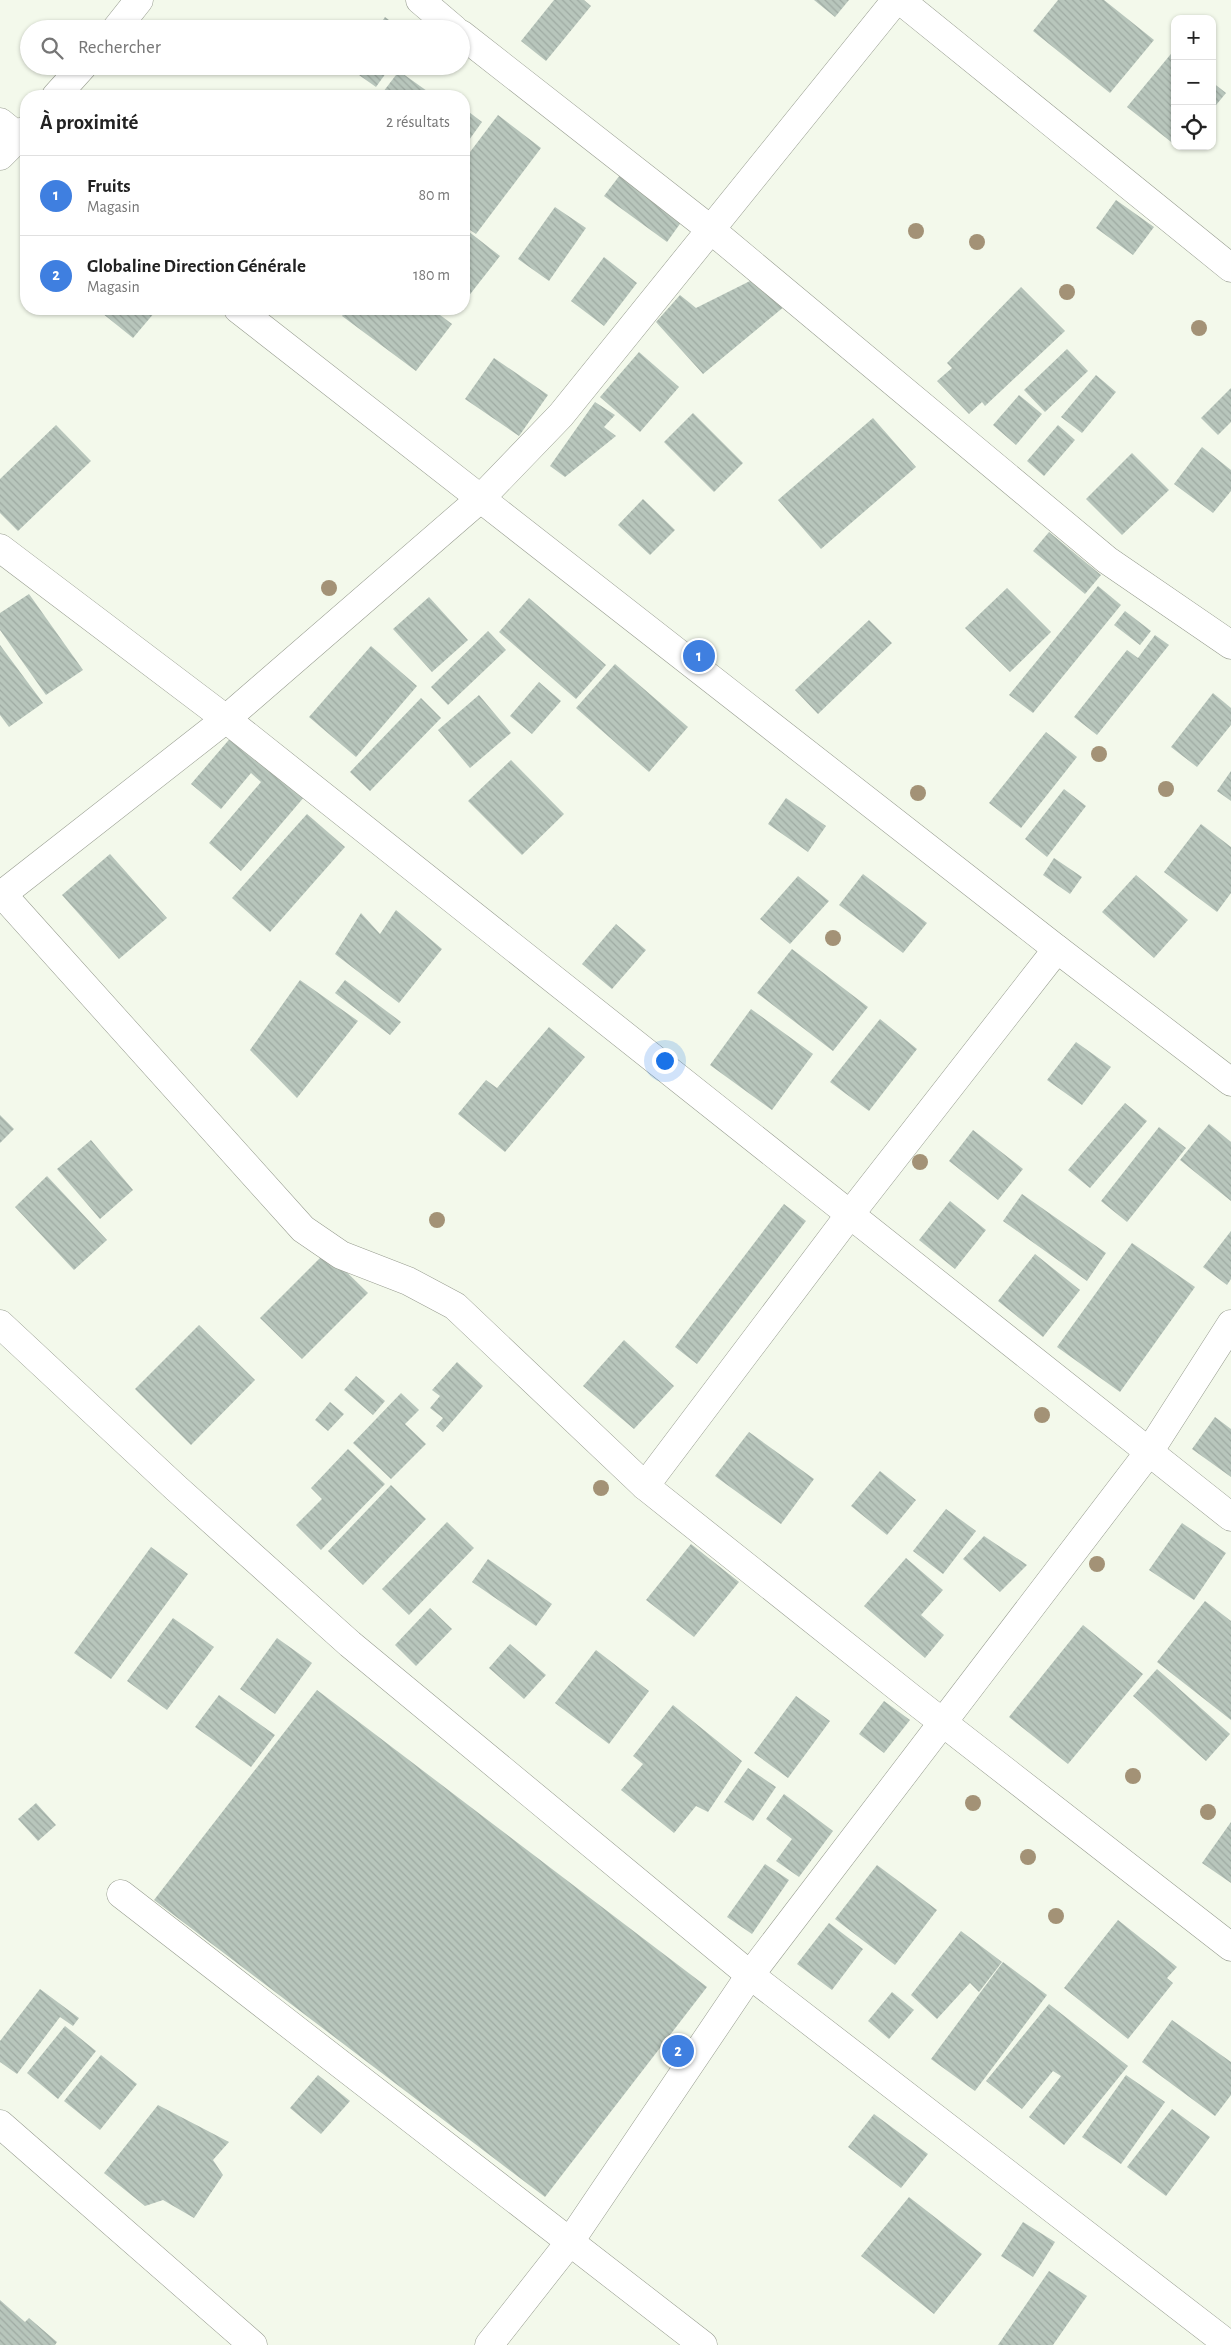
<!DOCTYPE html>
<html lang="fr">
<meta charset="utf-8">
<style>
body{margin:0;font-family:"Alegreya Sans",sans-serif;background:#f6f6f6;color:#222}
.controls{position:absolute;right:15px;top:15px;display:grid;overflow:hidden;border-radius:10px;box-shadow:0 1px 4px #0004}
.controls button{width:45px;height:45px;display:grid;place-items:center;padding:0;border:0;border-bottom:1px solid #e0e0e0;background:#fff;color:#222;font:25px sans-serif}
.you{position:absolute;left:664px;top:1060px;width:18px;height:18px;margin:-12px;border:4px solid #fff;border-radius:50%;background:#1a73e8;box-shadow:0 0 0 8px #1a73e833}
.badge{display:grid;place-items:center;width:32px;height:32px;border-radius:50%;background:#b45309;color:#fff;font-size:16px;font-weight:700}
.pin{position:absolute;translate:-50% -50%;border:2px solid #fff;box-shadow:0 1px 5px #0006}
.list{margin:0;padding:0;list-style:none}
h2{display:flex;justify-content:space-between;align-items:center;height:65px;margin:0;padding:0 20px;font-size:21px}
h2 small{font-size:16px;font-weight:400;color:#767676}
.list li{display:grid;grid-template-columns:32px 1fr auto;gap:15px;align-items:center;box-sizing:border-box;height:80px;padding:0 20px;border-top:1px solid #e0e0e0}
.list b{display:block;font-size:19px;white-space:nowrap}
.list p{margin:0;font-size:16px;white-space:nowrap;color:#767676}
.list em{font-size:16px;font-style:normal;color:#767676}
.icon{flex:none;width:28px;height:28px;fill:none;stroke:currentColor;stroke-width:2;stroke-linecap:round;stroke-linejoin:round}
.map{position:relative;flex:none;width:1231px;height:2345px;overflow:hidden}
.search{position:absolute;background:#fff;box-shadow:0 1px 4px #0004;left:20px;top:20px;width:450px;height:55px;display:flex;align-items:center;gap:12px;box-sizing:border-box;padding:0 18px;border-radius:28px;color:#767676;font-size:19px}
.panel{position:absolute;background:#fff;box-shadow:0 1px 4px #0004;left:20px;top:90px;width:450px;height:225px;border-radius:20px}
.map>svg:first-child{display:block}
</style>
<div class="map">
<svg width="1231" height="2345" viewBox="0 0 1231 2345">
<defs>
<pattern id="building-back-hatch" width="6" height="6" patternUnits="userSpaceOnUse" patternTransform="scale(1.25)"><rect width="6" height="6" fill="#b8c6bc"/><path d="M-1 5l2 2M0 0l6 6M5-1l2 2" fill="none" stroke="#9eaaa2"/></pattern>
</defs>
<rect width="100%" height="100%" fill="#f3f9eb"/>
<g fill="url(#building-back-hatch)">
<path d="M554 0H584L591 6 546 61 521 41Z"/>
<path d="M814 0H849L835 17Z"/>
<path d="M1058 0H1104L1154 40 1110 93 1033 31Z"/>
<path d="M385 17 401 29H377Z"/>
<path d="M1175 49V145L1127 107Z"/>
<path d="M350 66H391L376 87 349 68Z"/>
<path d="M399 71 434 96H380Z"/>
<path d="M1212 82 1226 93 1212 110Z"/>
<path d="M465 109 482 122 464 147V111Z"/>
<path d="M498 115 541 148 476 234 464 226V160Z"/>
<path d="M620 175 682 221 667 242 604 196Z"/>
<path d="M1116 200 1154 227 1133 255 1096 228Z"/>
<path d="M555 207 586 228 549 281 518 259Z"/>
<path d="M464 228 500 256 464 302Z"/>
<path d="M604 257 637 283 604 326 571 301Z"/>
<path d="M760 276 791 301 703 374 656 322 680 295 696 308Z"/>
<path d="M1021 287 1065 331 985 406 982 402 969 414 937 381 952 368 947 363Z"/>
<path d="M97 309H151L155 312 133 338Z"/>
<path d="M347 309H432L452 324 416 371 342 316Z"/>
<path d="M1067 349 1088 371 1045 412 1024 390Z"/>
<path d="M639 352 679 387 640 432 600 397Z"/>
<path d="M494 358 548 395 519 436 465 399Z"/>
<path d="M1096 375 1116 392 1082 433 1061 417Z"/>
<path d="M1231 388V422L1218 435 1201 418Z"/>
<path d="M1019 395 1042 414 1016 445 993 425Z"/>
<path d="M595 402 615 415 604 427 616 436 565 477 550 466Z"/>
<path d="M693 413 743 463 714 492 664 442Z"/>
<path d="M873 418 916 467 821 549 778 500Z"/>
<path d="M56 425 91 461 18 531 0 513V479Z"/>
<path d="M1058 425 1075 440 1044 476 1027 461Z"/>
<path d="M1202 447 1231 470V491L1213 513 1174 484Z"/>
<path d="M1132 453 1169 490 1122 535 1086 499Z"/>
<path d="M643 499 675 530 650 555 618 525Z"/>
<path d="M1049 532 1101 575 1085 594 1033 551Z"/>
<path d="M1098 586 1121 605 1033 713 1009 695Z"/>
<path d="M1007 588 1051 632 1010 672 965 628Z"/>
<path d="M29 594 83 670 46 695 0 630V613Z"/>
<path d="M429 597 468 640 432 672 393 629Z"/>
<path d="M529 598 606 665 576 699 499 632Z"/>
<path d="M1125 611 1151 631 1140 645 1114 625Z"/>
<path d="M869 620 892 643 818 714 795 690Z"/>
<path d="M488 631 506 650 448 705 431 687Z"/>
<path d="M1155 635 1169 645 1097 735 1074 717 1127 650 1138 658Z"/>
<path d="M0 645 43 703 9 727 0 715Z"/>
<path d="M371 646 417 686 356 757 309 717Z"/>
<path d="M615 664 688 727 649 772 576 708Z"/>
<path d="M539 682 561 701 532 734 510 716Z"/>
<path d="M1213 693 1231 708V725L1197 767 1171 747Z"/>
<path d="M479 695 511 733 470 768 438 730Z"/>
<path d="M421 698 441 718 370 791 350 772Z"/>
<path d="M1046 732 1077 757 1021 828 989 803Z"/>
<path d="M233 735 305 796 241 871 209 843 261 782 251 773 221 809 191 784Z"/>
<path d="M511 760 564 814 522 855 468 801Z"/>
<path d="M1231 771V801L1217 791Z"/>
<path d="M1064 789 1086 806 1047 857 1025 839Z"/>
<path d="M786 798 826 826 808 852 768 824Z"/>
<path d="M307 814 345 847 270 932 232 898Z"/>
<path d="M1201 824 1231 847V893L1217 912 1164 872Z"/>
<path d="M110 854 167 918 119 959 62 895Z"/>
<path d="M1054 858 1082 877 1070 894 1043 875Z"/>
<path d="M863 874 927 923 903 953 839 905Z"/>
<path d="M1136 875 1188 920 1154 958 1102 912Z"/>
<path d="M798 876 829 901 790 944 760 919Z"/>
<path d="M396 910 442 949 399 1003 335 954 361 913 380 934Z"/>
<path d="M616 924 646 950 612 989 582 964Z"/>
<path d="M792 949 868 1007 833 1051 757 993Z"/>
<path d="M300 980 358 1021 297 1098 250 1050Z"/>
<path d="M345 980 401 1022 390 1035 335 993Z"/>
<path d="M751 1009 813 1054 772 1110 710 1065Z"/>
<path d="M880 1019 917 1049 869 1111 830 1082Z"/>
<path d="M549 1027 585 1057 505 1152 458 1114 486 1080 497 1088Z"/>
<path d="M1076 1042 1111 1067 1082 1105 1047 1080Z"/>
<path d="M1125 1103 1147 1121 1090 1188 1068 1170Z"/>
<path d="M0 1115 14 1129 0 1143Z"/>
<path d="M1209 1124 1231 1142V1201L1180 1160Z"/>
<path d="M1159 1127 1186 1148 1127 1222 1101 1201Z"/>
<path d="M973 1130 1023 1169 998 1200 949 1161Z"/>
<path d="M91 1140 133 1190 100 1219 57 1169Z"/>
<path d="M47 1176 107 1240 74 1270 15 1207Z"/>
<path d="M1022 1194 1106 1253 1087 1281 1003 1221Z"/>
<path d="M950 1201 986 1230 955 1269 919 1240Z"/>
<path d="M784 1204 806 1221 697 1364 675 1347Z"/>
<path d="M1231 1231V1279L1227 1285 1203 1267Z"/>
<path d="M1132 1243 1195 1287 1120 1392 1057 1347Z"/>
<path d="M326 1252 368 1293 302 1359 260 1318Z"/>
<path d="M1035 1254 1080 1290 1043 1337 998 1301Z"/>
<path d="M199 1325 255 1380 191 1445 135 1389Z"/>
<path d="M624 1340 674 1386 634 1429 583 1386Z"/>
<path d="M457 1362 483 1386 443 1432 436 1426 443 1418 430 1408 440 1396 432 1390Z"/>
<path d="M356 1376 385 1401 373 1415 344 1390Z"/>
<path d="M401 1393 419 1410 405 1424 426 1444 391 1479 353 1443Z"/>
<path d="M330 1402 344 1414 328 1431 315 1420Z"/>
<path d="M1215 1417 1231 1429V1477L1192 1449Z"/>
<path d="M749 1432 814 1479 781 1524 715 1476Z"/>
<path d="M348 1449 385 1484 321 1550 296 1525 322 1499 311 1488Z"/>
<path d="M880 1471 916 1500 887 1535 851 1506Z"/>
<path d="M391 1485 426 1519 363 1585 328 1551Z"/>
<path d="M946 1509 976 1531 943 1574 913 1551Z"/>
<path d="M447 1522 474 1548 409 1615 382 1589Z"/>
<path d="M1182 1523 1226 1553 1194 1600 1149 1570Z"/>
<path d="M984 1536 1027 1565 1000 1592 963 1559Z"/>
<path d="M691 1544 739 1582 694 1637 646 1600Z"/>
<path d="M151 1547 188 1574 111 1679 74 1653Z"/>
<path d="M906 1558 943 1590 921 1615 944 1635 925 1658 864 1606Z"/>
<path d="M488 1559 552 1604 536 1626 472 1582Z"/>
<path d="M1205 1601 1231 1621V1720L1157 1662Z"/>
<path d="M430 1608 452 1629 416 1666 395 1645Z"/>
<path d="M173 1618 214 1647 167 1710 127 1681Z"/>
<path d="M1083 1625 1143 1674 1068 1764 1009 1717Z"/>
<path d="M277 1638 312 1663 275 1714 240 1689Z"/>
<path d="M510 1644 546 1675 524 1699 489 1668Z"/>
<path d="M596 1650 649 1691 609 1744 555 1703Z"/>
<path d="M1157 1669 1230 1734 1206 1761 1133 1696Z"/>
<path d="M317 1690 707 1987 545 2197 154 1900Z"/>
<path d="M219 1695 275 1735 251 1767 195 1727Z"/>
<path d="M796 1696 830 1721 788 1778 754 1753Z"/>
<path d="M884 1701 910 1720 884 1753 859 1734Z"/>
<path d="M673 1705 742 1761 708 1812 696 1806 674 1833 621 1790 643 1764 633 1756Z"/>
<path d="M748 1768 776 1787 753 1821 724 1802Z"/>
<path d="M784 1794 833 1831 799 1877 776 1861 792 1839 766 1819Z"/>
<path d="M36 1803 56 1825 38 1841 18 1819Z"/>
<path d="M1231 1822V1883L1202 1863Z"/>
<path d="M765 1864 789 1880 752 1934 727 1917Z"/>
<path d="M877 1865 937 1910 895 1965 835 1919Z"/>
<path d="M1118 1920 1177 1967 1167 1978 1173 1983 1128 2039 1064 1988Z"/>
<path d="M829 1923 863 1949 832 1990 797 1964Z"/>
<path d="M961 1931 1002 1962 979 1992 970 1983 937 2019 911 1995Z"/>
<path d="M1003 1962 1047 1995 975 2091 931 2059Z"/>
<path d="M40 1989 79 2018 73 2026 60 2017 17 2074 0 2062V2041Z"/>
<path d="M892 1992 914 2010 889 2039 868 2021Z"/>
<path d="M1049 2004 1128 2066 1064 2145 1029 2117 1061 2076 1053 2071 1022 2109 986 2081Z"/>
<path d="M1172 2020 1231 2062V2095L1215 2116 1142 2062Z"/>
<path d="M65 2026 96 2051 58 2099 27 2073Z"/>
<path d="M101 2055 137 2084 100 2130 64 2101Z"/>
<path d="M318 2075 350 2101 321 2134 290 2108Z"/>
<path d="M1126 2075 1165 2102 1121 2164 1082 2137Z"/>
<path d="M158 2105 229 2142 213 2160 223 2175 194 2218 163 2200 145 2206 104 2173Z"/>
<path d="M1172 2109 1210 2137 1166 2196 1127 2167Z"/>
<path d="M874 2114 928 2154 901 2188 848 2147Z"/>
<path d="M909 2197 982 2254 934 2314 861 2256Z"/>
<path d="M1023 2222 1055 2242 1033 2277 1001 2256Z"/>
<path d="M1049 2271 1087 2296 1053 2345H998Z"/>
<path d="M0 2300 25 2322 29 2318 57 2342 55 2345H0Z"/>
</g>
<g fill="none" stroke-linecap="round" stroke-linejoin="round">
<g stroke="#979c8f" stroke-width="29">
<g id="street">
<path d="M420 0 454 29"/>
<path d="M900 0 1231 268"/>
<path d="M116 29 139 0"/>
<path d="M461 34 710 229 1107 560 1231 645"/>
<path d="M56 96 83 66"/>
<path d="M0 156 26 130"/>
<path d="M0 548 226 719 1231 1517"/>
<path d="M2 894 303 1229 341 1255 408 1281 455 1306 645 1486 910 1697 1231 1947"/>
<path d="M0 896 226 719 480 499 561 415 896 0"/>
<path d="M0 1324 176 1488 350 1644 750 1975 1229 2345"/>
<path d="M645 1486 851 1213 1057 949"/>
<path d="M121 1894 703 2345"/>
<path d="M0 2124 253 2345"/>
<path d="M489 2345 569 2243 750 1975 1149 1452 1231 1324"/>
</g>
</g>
<g stroke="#979c8f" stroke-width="29">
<g id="highway">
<path d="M0 122 26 143"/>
<path d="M238 309 1057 949 1231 1082"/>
</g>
</g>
<use href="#street" stroke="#fff" stroke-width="28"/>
<use href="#highway" stroke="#fff" stroke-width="28"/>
</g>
<g fill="#a39276">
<circle cx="916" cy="231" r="8"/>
<circle cx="977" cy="242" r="8"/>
<circle cx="1067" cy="292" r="8"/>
<circle cx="1199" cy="328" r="8"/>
<circle cx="329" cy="588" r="8"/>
<circle cx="1099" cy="754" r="8"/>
<circle cx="1166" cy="789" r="8"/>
<circle cx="918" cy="793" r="8"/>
<circle cx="833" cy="938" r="8"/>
<circle cx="920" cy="1162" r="8"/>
<circle cx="437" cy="1220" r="8"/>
<circle cx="1042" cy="1415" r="8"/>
<circle cx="601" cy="1488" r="8"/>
<circle cx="1097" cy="1564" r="8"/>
<circle cx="1133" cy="1776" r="8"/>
<circle cx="973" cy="1803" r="8"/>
<circle cx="1208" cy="1812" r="8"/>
<circle cx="1028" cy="1857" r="8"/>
<circle cx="1056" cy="1916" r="8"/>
</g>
</svg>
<div class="controls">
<button>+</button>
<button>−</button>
<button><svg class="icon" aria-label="locate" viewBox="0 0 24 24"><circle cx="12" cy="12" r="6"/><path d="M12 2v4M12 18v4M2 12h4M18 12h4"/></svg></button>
</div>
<div class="you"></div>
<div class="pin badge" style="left:699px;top:656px;background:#3f7fe0">1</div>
<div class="pin badge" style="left:678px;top:2051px;background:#3f7fe0">2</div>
<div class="search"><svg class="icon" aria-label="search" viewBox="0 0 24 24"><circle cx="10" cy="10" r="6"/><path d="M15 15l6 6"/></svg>Rechercher</div>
<section class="panel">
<h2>À proximité<small>2 résultats</small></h2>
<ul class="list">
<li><span class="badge" style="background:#3f7fe0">1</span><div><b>Fruits</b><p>Magasin</p></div><em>80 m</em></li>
<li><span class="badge" style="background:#3f7fe0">2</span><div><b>Globaline Direction Générale</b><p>Magasin</p></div><em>180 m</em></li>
</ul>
</section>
</div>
